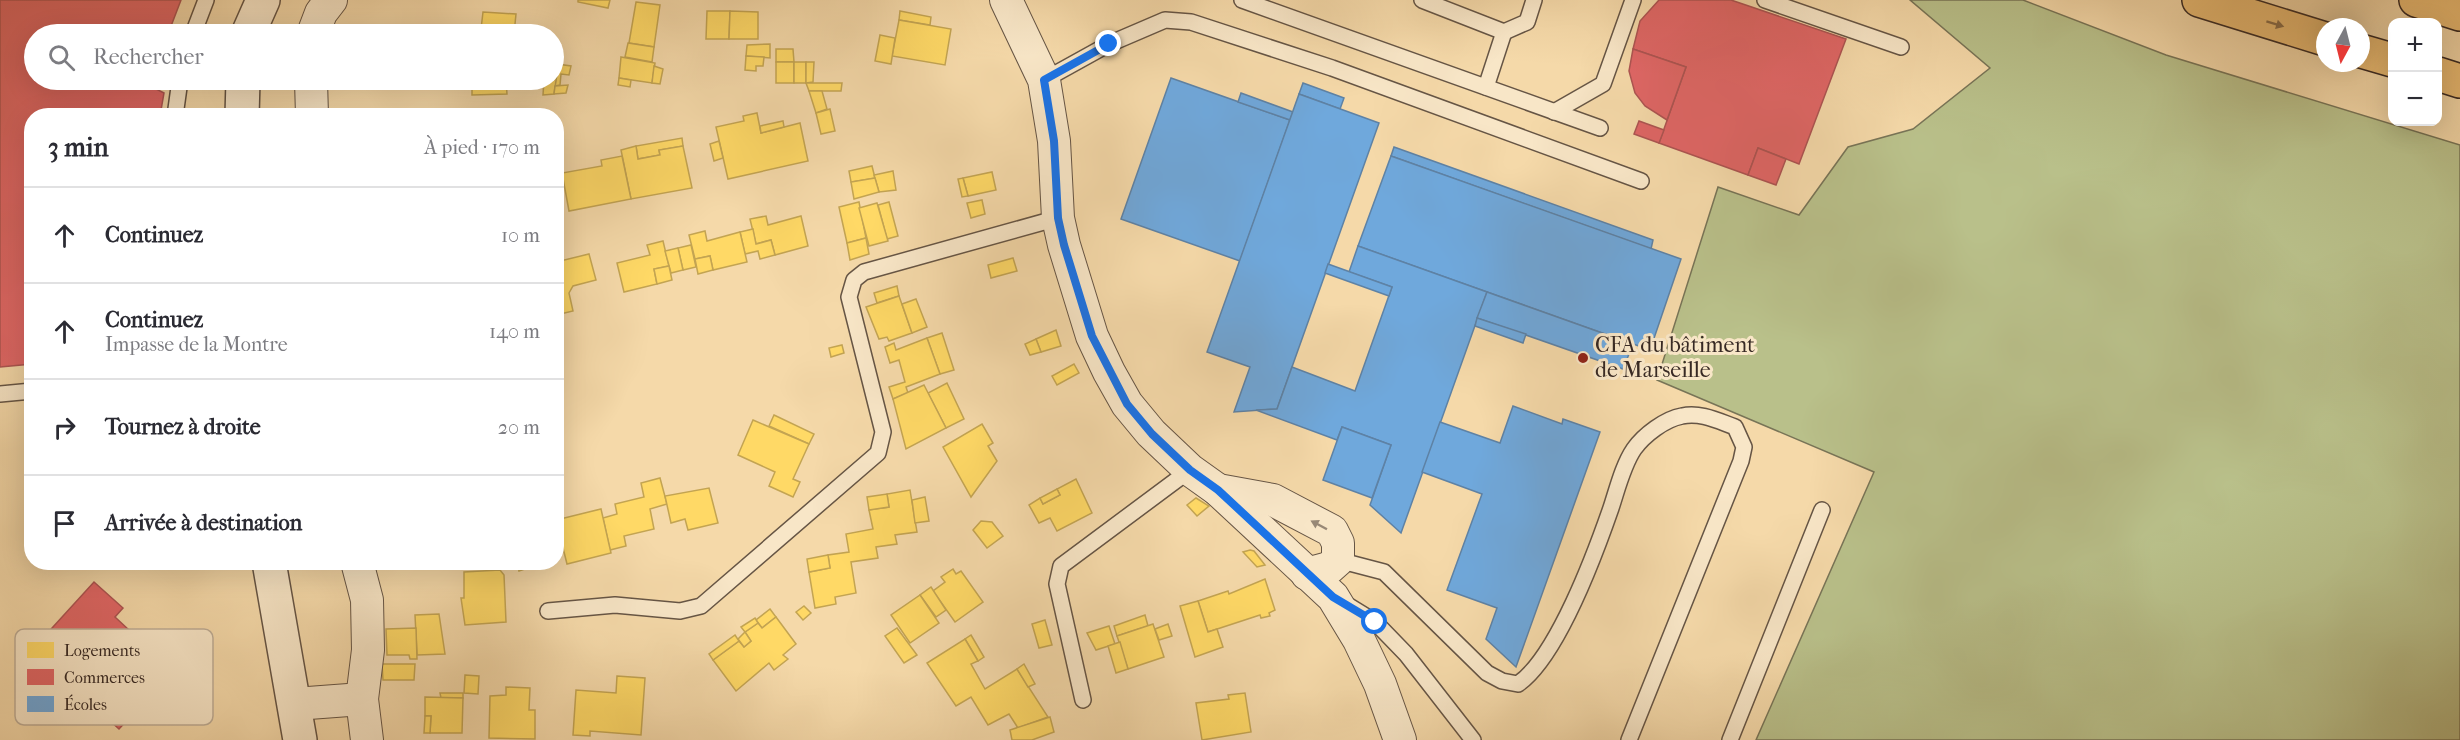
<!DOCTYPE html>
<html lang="fr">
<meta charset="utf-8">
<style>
body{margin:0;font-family:"IM FELL French Canon",serif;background:#f2f2f3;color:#2b2b33}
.controls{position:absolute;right:18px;top:18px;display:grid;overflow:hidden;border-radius:12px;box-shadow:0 6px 24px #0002}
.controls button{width:54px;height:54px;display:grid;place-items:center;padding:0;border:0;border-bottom:2px solid #e1e1e2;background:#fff;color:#2b2b33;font:30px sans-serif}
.compass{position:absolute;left:2316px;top:18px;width:54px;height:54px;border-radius:50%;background:#fff;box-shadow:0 6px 24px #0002;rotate:187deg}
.stop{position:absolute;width:18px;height:18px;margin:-14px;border:4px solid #1a73e8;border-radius:50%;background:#fff}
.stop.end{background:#1a73e8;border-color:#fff;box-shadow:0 2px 6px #0008}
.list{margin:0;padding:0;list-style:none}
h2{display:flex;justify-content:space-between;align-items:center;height:78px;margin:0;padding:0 24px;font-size:26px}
h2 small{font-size:20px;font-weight:400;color:#7c7c81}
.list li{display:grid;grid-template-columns:39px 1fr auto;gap:18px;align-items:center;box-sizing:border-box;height:96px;padding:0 24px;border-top:2px solid #e1e1e2}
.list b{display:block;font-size:22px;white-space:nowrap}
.list p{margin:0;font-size:20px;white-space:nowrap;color:#7c7c81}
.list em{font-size:20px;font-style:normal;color:#7c7c81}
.icon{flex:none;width:33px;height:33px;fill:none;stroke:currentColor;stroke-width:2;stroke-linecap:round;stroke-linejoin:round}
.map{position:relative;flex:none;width:2460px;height:740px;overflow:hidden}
.search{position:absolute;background:#fff;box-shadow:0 6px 24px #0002;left:24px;top:24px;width:540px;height:66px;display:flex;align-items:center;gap:15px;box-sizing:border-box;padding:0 21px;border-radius:33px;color:#7c7c81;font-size:22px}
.panel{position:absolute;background:#fff;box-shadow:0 6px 24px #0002;left:24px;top:108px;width:540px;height:462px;border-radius:24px}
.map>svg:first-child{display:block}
</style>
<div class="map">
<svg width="2460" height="740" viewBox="0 0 2460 740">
<rect width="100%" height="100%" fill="#f5d9a9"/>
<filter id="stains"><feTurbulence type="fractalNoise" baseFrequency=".00333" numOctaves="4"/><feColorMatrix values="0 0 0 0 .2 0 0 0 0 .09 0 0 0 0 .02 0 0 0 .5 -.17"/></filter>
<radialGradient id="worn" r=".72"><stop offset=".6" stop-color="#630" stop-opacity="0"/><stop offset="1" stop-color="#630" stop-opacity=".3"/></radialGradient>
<path fill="#b9c08a" stroke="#787457" stroke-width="1.5" d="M1910 0H2023L2166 55 2460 145V740H1756L1874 472 1657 380 1718 187 1799 215 1848 147 1913 129 1990 68Z"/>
<g fill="#ffd966" stroke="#c3a452" stroke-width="1.5">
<path d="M578 0H610L608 8 578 2Z"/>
<path d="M636 2 660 5 654 47 629 43Z"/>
<path d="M707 11H730L729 39H706Z"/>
<path d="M730 11 758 12V39H729Z"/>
<path d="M900 11 931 17 930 25 899 20Z"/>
<path d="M483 12 516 14 514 34H475L476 29H481Z"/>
<path d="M899 20 951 29 945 65 892 56Z"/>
<path d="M880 35 895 38 891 64 875 61Z"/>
<path d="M628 43 654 47 652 62 625 57Z"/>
<path d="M770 44V58L746 56 747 45Z"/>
<path d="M776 49H793L794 62H776Z"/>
<path d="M746 56 764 57 763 66H756V71L745 70Z"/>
<path d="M621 57 655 63 652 83 619 78Z"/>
<rect x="776" y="62" width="18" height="21"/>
<rect x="794" y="62" width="12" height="21"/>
<path d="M806 62H814L813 82 806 83Z"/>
<path d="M557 64 571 66 569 75 561 74 560 85 555 86Z"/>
<path d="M654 66 663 69 660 84 652 83Z"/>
<path d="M554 74H557L554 94 543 95 544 80H554Z"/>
<path d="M619 78 631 80 630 87 618 85Z"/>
<path d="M472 80H506L507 94 472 95Z"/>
<path d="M806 83H842L841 91H809Z"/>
<path d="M568 85 566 93 554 94 555 86Z"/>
<path d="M809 91H822L827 109 816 113Z"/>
<path d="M830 109 835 131 821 134 816 113Z"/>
<path d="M757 113 761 133 800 123 808 161 728 179 716 127 744 121 743 116Z"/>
<path d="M783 121 784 127 761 133 760 126Z"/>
<path d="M682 138 683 146 659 150 660 155 638 159 636 146Z"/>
<path d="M719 141 723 158 714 161 710 144Z"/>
<path d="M636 146 638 159 660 155 659 150 683 146 692 188 631 199 621 150Z"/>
<path d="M622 156 631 199 569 211 562 173 602 166 601 160Z"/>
<path d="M872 166 875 178 851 182 849 171Z"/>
<path d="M893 171 896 190 879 192 874 175Z"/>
<path d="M992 172 996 190 968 196 963 178Z"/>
<path d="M875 178 879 192 854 199 851 182Z"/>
<path d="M963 178 968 196 962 197 958 179Z"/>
<path d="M982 200 985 214 971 218 967 203Z"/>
<path d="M859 202 866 238 847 243 839 207Z"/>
<path d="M889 202 898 236 887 239 878 205Z"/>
<path d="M877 203 888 241 869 246 859 208Z"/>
<path d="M766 216 768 225 801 216 808 246 775 255 771 240 756 244 750 219Z"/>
<path d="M753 229 756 244 771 240 775 255 760 259 758 251 745 254 740 232Z"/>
<path d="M705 231 707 241 740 232 747 262 713 270 710 256 695 259 689 235Z"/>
<path d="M866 238 869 254 850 260 847 243Z"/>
<path d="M663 241 669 266 654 269 657 284 624 292 617 263 650 255 647 245Z"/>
<path d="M691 245 696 267 683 270 678 248Z"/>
<path d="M678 248 683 270 671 273 665 251Z"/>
<path d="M589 254 596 280 573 286 569 293 573 311 556 315V273L563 272 560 261Z"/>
<path d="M710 256 713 270 698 274 695 259Z"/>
<path d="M1013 258 1017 271 991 278 988 265Z"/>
<path d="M669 266 672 280 657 284 654 269Z"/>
<path d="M897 286 899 296 877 303 874 293Z"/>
<path d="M899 296 912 333 889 341 887 337 879 339 866 307Z"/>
<path d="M916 299 927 327 912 333 902 304Z"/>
<path d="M1056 330 1061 346 1041 352 1036 339Z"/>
<path d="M942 333 954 370 940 374 927 338Z"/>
<path d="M927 338 940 374 906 387 908 393 893 399 889 387 905 382 899 360 890 363 885 347 894 343 896 350Z"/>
<path d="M1036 339 1041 352 1030 355 1025 344Z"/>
<path d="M842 345 844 353 831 357 829 348Z"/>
<path d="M1074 364 1079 373 1057 385 1052 376Z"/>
<path d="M947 383 964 419 946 428 928 393Z"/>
<path d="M924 385 946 428 906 449 893 399Z"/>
<path d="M774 415 814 434 809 444 769 426Z"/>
<path d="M753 420 809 444 793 479 800 482 793 497 769 486 775 472 738 455Z"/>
<path d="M982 424 993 443 988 446 997 461 971 497 943 447Z"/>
<path d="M660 478 667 504 650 509 654 529 624 536 626 546 610 550 603 518 617 514 615 504 644 497 641 483Z"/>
<path d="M1076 479 1092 513 1057 531 1050 518 1039 523 1029 505 1040 498 1043 504 1060 495 1057 489Z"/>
<path d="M709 488 718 523 688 530 685 519 671 523 665 496Z"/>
<path d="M1057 489 1060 495 1043 504 1040 498Z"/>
<path d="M910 490 917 532 895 535 897 544 876 547 878 558 851 562 856 593 835 597 836 604 815 608 809 572 830 568 828 555 849 552 846 534 873 529 869 510 889 507 887 494Z"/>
<path d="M887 494 889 507 869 510 867 497Z"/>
<path d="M925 497 929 521 915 523 912 500Z"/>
<path d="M1196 498 1209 506 1197 516 1187 505Z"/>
<path d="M601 509 611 553 567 564 556 520Z"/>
<path d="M981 521 992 522 1003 536 987 548 973 530Z"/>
<path d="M1250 550 1254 551 1265 565 1257 567 1243 552Z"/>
<path d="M828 555 830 568 809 572 807 559Z"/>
<path d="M517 562H545L519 571Z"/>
<path d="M953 569 956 574 961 571 983 602 955 622 933 591 945 582 941 577Z"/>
<path d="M500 570 504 575 506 622 465 625 461 598H464V572Z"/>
<path d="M1265 579 1275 610 1269 613 1270 616 1261 618 1260 615 1208 632 1198 601 1228 591 1229 594Z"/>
<path d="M931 587 946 610 936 617 920 595Z"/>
<path d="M920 595 939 623 910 643 891 615Z"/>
<path d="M1198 601 1208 632 1217 629 1223 647 1195 657 1180 606Z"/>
<path d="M804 606 811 613 803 620 796 612Z"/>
<path d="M770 609 776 617 762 628 756 620Z"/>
<path d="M439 614 445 654 417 655 415 615Z"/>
<path d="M1145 615 1148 626 1117 636 1114 626Z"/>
<path d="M776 617 796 644 783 655 788 659 774 670 769 663 736 691 713 660 739 641 744 647 751 641 745 632 758 623 762 628Z"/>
<path d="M755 618 758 623 745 632 741 627Z"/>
<path d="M1045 620 1052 645 1039 648 1032 624Z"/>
<path d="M1153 624 1164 657 1128 669 1117 636Z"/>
<path d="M1168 624 1172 636 1159 640 1155 629Z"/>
<path d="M1109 626 1115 644 1096 650 1087 633Z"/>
<path d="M416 628 417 659H410L409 655H387L386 629Z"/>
<path d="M897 628 917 655 904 663 885 636Z"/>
<path d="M745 632 751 641 744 647 738 639Z"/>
<path d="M735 635 739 641 713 660 709 654Z"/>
<path d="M971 635 984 657 978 661 965 639Z"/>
<path d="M965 639 978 661 971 664 985 689 1017 669 1048 717 1018 728 1009 714 988 725 971 697 956 706 927 663Z"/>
<path d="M1120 642 1128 669 1116 673 1108 646Z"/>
<path d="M382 664H415L414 680H383Z"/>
<path d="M1024 664 1035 684 1028 687 1017 669Z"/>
<path d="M465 675 479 676 478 694 464 693Z"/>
<path d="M617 676 645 678 641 735 590 731V736L573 735 576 690 616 693Z"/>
<path d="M506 687 530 688 529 710H535V739L489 738 490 696 506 695Z"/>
<path d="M440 693H463V698H441Z"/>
<path d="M1245 693 1251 732 1202 740 1196 703 1229 699 1228 695Z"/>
<path d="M425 697 463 698 462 733H430L431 716H425Z"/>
<path d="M425 716H431L430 733H424Z"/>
<path d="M1050 717 1054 732 1032 740H1012L1010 730Z"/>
</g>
<g fill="#e06666" stroke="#ad5452" stroke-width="1.5">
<path d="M0 0H181L168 34H34V80H150L148 85 164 93 160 116H32V364L0 367Z"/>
<path d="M1659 0H1731L1846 39 1799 164 1758 148 1748 175 1659 143 1686 67 1633 49 1640 21Z"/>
<path d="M1633 49 1686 67 1667 120 1645 106 1635 93 1629 71Z"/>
<path d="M1639 121 1664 130 1659 143 1634 134Z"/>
<path d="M1758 148 1786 159 1776 185 1748 175Z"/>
<path d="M94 582 123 608 115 617 173 671 119 729 32 650Z"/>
</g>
<g fill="#6fa8dc" stroke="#5e82a5" stroke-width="1.5">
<path d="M1171 78 1290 120 1240 261 1121 219Z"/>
<path d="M1303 83 1344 98 1340 109 1299 94Z"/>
<path d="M1241 93 1293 112 1290 120 1238 102Z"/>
<path d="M1299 94 1379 123 1277 409 1234 412 1250 367 1207 352Z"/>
<path d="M1394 147 1653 240 1651 249 1391 156Z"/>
<path d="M1391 156 1681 259 1650 350 1358 246Z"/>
<path d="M1358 246 1487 292 1401 533 1370 505 1391 445 1342 427 1337 440 1256 410 1277 409 1292 367 1355 391 1392 287 1349 272Z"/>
<path d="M1328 264 1392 287 1389 296 1325 273Z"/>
<path d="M1487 292 1633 344 1623 369 1477 318Z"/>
<path d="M1477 318 1526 334 1523 343 1475 326Z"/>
<path d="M1513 406 1562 424 1563 419 1600 432 1516 667 1486 639 1497 608 1447 590 1482 494 1422 472 1440 422 1500 443Z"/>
<path d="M1342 427 1391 445 1372 498 1323 480Z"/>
</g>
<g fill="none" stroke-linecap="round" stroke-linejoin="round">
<g stroke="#665545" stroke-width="18">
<g id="service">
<path d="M1242 0 1600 128"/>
<path d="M1422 0 1504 32 1486 87"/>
<path d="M1765 0 1901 47"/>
<path d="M1504 32 1527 22 1534 0"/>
<path d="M193 34 206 0"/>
<path d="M1044 80 1109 44 1165 20 1191 22 1332 68 1641 181"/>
<path d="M1554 112 1603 84 1633 0"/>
<path d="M175 116 180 80"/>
<path d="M0 394 32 391"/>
<path d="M1338 560 1384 572 1487 673 1502 681 1518 684C1557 657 1595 554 1611 508 1617 490 1623 465 1634 449 1644 435 1665 419 1682 416 1701 412 1718 421 1735 427L1744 447 1741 461 1629 740"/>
<path d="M1344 603 1375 622 1406 654 1473 740"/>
<path d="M548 611 615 605 680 611 701 606 878 453 883 432 849 297 854 280 864 272 1058 218"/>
<path d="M1083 700 1057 584 1061 566 1190 470"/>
<path d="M1730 740 1822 510"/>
</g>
</g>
<g stroke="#665545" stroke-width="34">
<g id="minor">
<path d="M1006 0 1044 80 1054 141 1058 218 1064 245 1092 336 1109 372 1127 404 1151 433 1190 470 1218 490 1333 597 1359 640 1380 684 1400 740"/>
<path d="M313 34 321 13 331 0"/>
<path d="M311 80 312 116"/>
<path d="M1218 490 1273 500 1332 531 1338 543V560L1329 568 1307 574"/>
<path d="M357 562 367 600 368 650 362 699 367 740"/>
<path d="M295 704 362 699"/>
</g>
</g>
<g stroke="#665545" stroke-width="36">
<g id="tertiary">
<path d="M248 34 263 0"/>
<path d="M242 116 243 80"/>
<path d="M269 562 300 740"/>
</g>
</g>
<g stroke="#372924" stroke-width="36">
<g id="motorway">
<path d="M2199 0 2325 39"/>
<path d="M2416 0 2460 14"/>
<path d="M2361 51 2392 60"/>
<path d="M2438 74 2460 81"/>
</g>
</g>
<use href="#service" stroke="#f8e6c7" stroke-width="15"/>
<use href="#minor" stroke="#f8e6c7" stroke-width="32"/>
<use href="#tertiary" stroke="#f8e6c7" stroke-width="33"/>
<use href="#motorway" stroke="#eabc74" stroke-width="33"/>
</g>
<defs><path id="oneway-solid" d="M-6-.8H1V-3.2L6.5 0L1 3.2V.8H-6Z" transform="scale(1.5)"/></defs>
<use fill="#886b48" href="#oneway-solid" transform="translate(2275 24) rotate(17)"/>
<use fill="#988876" href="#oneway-solid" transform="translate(1319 525) rotate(-152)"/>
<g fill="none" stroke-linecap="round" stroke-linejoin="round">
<path stroke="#1a73e8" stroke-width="8" d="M1109 44 1044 80 1054 141 1058 218 1064 245 1092 336 1127 404 1152 434 1190 470 1218 490 1333 597 1375 622"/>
</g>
<circle fill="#8f2418" stroke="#f8e6c7" stroke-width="2" cx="1583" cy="358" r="6"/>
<g text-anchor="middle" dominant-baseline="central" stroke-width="6" stroke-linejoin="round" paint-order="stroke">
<g font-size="22" fill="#372924" stroke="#f8e6c7" text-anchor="start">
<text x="1595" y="345">CFA du bâtiment<tspan x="1595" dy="25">de Marseille</tspan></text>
</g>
</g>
<rect x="15" y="629" width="198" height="96" rx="9" fill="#f8e6c7" stroke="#bead96" stroke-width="1.5"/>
<rect x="27" y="642" width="27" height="16" fill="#ffd966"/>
<rect x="27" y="669" width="27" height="16" fill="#e06666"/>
<rect x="27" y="696" width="27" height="16" fill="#6fa8dc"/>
<g font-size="16" fill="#372924">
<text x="64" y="656">Logements</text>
<text x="64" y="683">Commerces</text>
<text x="64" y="710">Écoles</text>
</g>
<rect width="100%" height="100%" filter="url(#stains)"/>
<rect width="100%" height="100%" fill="url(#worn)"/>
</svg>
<div class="controls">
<button>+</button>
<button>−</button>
</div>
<svg class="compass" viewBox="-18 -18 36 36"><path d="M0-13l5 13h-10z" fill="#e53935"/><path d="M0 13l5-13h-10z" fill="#7c7c81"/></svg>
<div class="stop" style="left:1375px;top:622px"></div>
<div class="stop end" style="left:1109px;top:44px"></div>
<div class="search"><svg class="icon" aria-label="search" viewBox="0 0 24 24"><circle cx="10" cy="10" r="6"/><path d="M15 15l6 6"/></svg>Rechercher</div>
<section class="panel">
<h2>3 min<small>À pied · 170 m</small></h2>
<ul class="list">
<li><svg class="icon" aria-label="ahead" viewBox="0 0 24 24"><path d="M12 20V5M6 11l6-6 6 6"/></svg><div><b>Continuez</b></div><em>10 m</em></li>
<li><svg class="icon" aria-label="ahead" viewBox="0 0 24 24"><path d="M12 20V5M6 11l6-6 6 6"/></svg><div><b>Continuez</b><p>Impasse de la Montre</p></div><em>140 m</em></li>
<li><svg class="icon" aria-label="right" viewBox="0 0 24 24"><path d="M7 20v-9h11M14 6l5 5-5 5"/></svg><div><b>Tournez à droite</b></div><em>20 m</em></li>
<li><svg class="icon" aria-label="arrive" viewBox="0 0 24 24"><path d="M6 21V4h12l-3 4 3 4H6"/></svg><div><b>Arrivée à destination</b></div></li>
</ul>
</section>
</div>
